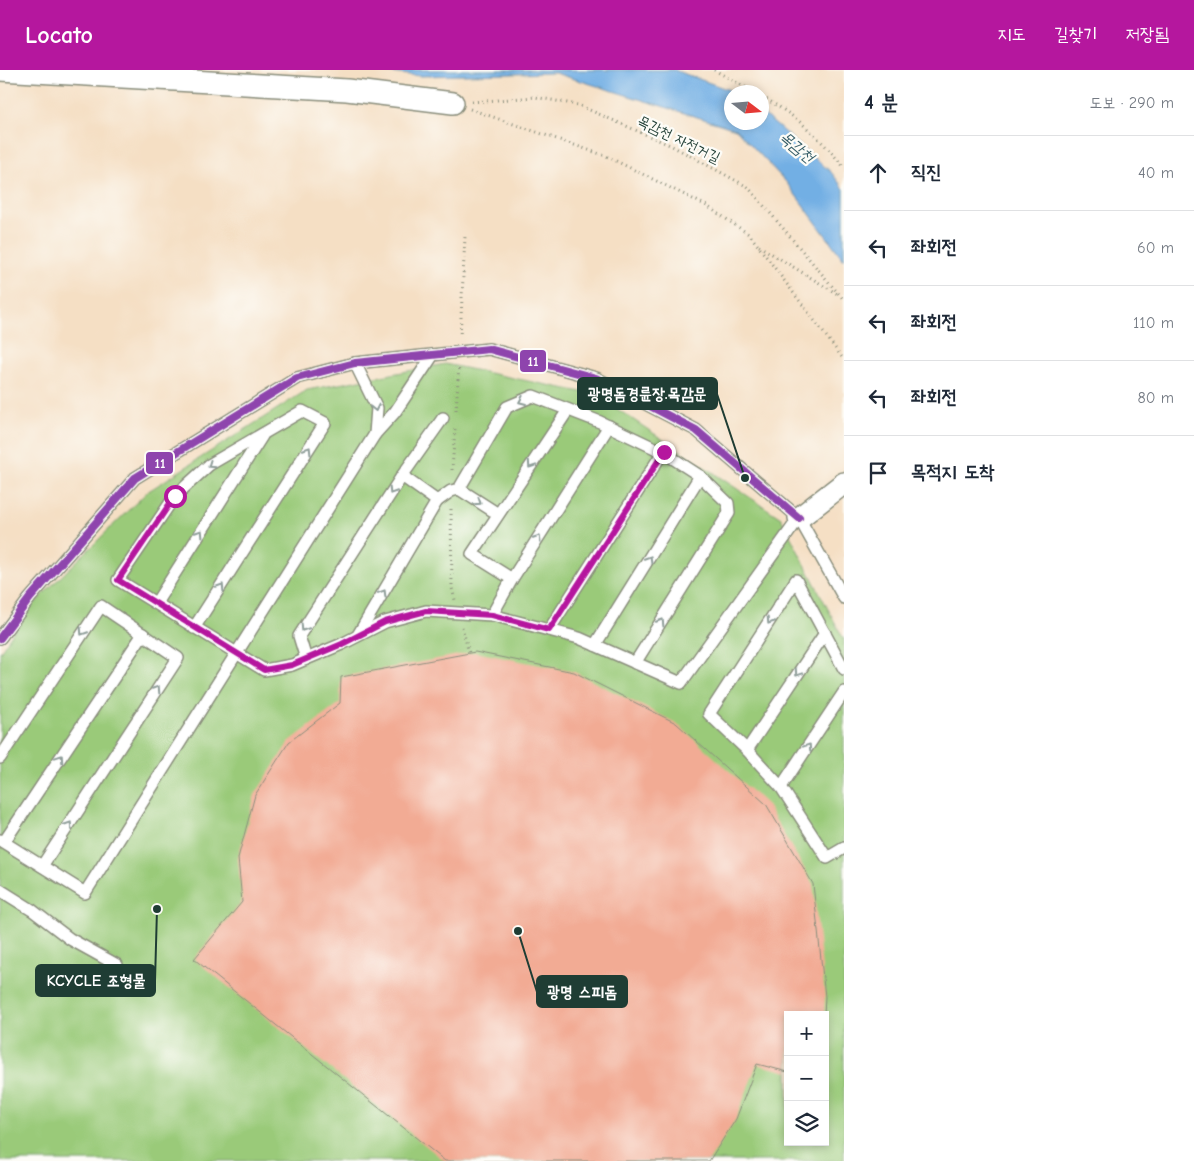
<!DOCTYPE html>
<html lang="ko">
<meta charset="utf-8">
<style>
body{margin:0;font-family:"Comic Neue","Poor Story",sans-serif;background:#f2f2f3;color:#1f2937}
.controls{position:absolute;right:15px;bottom:15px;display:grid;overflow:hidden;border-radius:0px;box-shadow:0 2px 8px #0003}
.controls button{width:45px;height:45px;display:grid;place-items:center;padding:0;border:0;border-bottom:1px solid #e0e1e3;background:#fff;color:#1f2937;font:25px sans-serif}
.compass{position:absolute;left:724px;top:15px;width:45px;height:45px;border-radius:50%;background:#fff;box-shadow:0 2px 8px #0003;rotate:106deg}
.stop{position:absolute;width:15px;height:15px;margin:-11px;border:4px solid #b5179e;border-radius:50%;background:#fff}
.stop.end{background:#b5179e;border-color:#fff;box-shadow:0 1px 5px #0008}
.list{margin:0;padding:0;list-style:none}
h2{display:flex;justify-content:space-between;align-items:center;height:65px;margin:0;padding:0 20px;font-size:21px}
h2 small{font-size:16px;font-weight:400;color:#747a83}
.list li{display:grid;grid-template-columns:32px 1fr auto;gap:15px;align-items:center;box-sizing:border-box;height:75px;padding:0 20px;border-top:1px solid #e0e1e3}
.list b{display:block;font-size:19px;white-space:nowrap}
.list em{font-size:16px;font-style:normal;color:#747a83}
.icon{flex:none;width:28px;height:28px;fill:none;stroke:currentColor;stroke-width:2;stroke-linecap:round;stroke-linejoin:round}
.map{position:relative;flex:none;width:844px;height:1091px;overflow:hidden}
header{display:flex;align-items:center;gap:30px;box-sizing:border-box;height:70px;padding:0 25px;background:#b5179e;color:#fff}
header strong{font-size:24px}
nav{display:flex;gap:28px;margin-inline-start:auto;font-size:18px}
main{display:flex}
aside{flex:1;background:#fff}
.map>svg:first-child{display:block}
</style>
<header>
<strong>Locato</strong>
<nav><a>지도</a><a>길찾기</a><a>저장됨</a></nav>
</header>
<main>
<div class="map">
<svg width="844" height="1091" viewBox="0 0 844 1091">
<rect width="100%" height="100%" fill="#fdfcf7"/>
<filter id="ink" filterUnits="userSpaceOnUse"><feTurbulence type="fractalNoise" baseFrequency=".02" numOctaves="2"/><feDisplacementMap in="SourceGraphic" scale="10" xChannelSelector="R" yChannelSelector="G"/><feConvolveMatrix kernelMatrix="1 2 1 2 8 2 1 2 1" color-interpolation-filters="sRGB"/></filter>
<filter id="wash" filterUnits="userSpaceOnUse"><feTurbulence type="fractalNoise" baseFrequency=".0096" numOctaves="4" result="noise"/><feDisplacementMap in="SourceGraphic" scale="20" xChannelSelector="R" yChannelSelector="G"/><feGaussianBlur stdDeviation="1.12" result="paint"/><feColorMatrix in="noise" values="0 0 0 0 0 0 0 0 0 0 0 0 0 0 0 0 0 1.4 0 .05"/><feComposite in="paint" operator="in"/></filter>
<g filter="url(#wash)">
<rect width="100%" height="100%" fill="#f5dfc4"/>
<path fill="#9aca79" stroke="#5c8456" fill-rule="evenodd" d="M445 294 596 325 781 448 844 570V1091H0V582L28 539 147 422 307 320ZM788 945H825V1072H788Z"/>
<path fill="#72afe4" stroke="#48768c" d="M359 0H674L735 22H732V52H762V43L831 102 844 119V190L786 112 736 59 555 3 420 6Z"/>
<g id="blocks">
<path fill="#f2ab94" d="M475 582 574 602 676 653 766 734 813 814 825 927 824 945H788V1002L757 994 736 1049 709 1091H445L194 889 242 832 238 788 255 725 289 672 340 633 341 607Z"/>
</g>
</g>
<g filter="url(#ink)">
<use href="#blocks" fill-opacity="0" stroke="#8a8e7c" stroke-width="1"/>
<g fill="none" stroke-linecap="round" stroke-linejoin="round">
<g stroke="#8a8e7c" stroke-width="14">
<g id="lane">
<path d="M355 293 377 338 375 364 395 342 433 285"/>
<path d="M402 406 443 348"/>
<path d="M459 419 498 444"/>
<path d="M512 509 472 484 568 340"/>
<path d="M156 533 262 366"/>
<path d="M492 545 512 509 609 356"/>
<path d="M194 558 325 353 302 341 209 395 175 426 118 510 264 600 292 595 342 574 385 552 426 541 492 545 579 568 681 613 799 448"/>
<path d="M549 560 663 382 700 406 728 433 729 443 635 593"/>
<path d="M358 565 437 431"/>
<path d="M0 568 30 528 135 408 297 308 355 293 489 279 596 308 696 360 799 448 844 528"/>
<path d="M595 575 700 406"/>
<path d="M306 589 299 566 402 406 437 431 451 421 459 419 507 337 533 326 600 352 663 382"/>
<path d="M844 599 796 510 709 644 747 680 781 717 827 788 844 778"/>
<path d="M747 680 825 563"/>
<path d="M0 688 101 536 178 588 42 796"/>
<path d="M781 717 844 622"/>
<path d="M0 770 85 823 375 364"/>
<path d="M4 772 143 564"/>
<path d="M0 820 32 840 70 869 117 895"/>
</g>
</g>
<g stroke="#8a8e7c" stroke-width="24">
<g id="street">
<path d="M0 0 347 20 453 33"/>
<path d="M799 448 844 413"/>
</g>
</g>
<g stroke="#8a8e7c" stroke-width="3" stroke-dasharray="1 4" stroke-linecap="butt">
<path d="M714 0 754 22"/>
<path d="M762 27C796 45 819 67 844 97"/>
<path d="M472 32 535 27 578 35 670 75 748 117 844 230"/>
<path d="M470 39 606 86 707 136 750 165 844 290"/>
<path d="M759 176 839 225"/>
<path d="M460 268 465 167"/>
<path d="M456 340 459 296"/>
<path d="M452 400 455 359"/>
<path d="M451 439 452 518 455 530"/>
<path d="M462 557 469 583"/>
</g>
<use href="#lane" stroke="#fff" stroke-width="11"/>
<use href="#street" stroke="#fff" stroke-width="21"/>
<g stroke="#fdfcf7" stroke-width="11">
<path id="bus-1" d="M0 568 30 528 135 408 297 308 355 293 489 279 596 308 696 360 799 448"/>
</g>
<use href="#bus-1" stroke="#8e44ad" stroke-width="8"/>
</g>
<defs><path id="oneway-chevron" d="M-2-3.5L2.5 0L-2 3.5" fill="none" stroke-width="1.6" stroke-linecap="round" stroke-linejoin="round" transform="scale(1.25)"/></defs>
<g stroke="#8f9e9a">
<use href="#oneway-chevron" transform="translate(522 331) rotate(157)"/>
<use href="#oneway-chevron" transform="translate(375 338) rotate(78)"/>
<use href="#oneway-chevron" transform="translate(308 380) rotate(-58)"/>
<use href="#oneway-chevron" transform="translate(211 395) rotate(145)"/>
<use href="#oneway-chevron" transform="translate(531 395) rotate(124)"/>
<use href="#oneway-chevron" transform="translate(392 421) rotate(123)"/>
<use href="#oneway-chevron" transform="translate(478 432) rotate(33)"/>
<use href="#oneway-chevron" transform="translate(200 463) rotate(-58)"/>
<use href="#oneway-chevron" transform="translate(538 468) rotate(-58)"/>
<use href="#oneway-chevron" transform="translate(649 489) rotate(-58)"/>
<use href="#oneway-chevron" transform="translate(221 517) rotate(-58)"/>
<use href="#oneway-chevron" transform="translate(383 523) rotate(-59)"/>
<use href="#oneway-chevron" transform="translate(770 551) rotate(123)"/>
<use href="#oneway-chevron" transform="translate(661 552) rotate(-58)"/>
<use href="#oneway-chevron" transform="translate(304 558) rotate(123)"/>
<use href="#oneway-chevron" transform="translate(83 562) rotate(123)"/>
<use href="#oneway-chevron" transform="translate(798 603) rotate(124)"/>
<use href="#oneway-chevron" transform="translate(157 619) rotate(-57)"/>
<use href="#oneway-chevron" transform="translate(808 677) rotate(-56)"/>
<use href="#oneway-chevron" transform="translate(60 688) rotate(-56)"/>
<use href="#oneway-chevron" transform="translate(69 755) rotate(-57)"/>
</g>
</g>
<g fill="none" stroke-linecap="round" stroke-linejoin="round" filter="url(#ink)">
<path stroke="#b5179e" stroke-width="6" d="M175 426 118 510 264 600 292 595 342 574 385 552 426 541 492 545 549 560 664 382"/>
</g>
<g text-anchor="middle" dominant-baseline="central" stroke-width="4.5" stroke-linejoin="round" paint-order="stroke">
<g font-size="15" fill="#1f3d34" stroke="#fdfcf7">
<text transform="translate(679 69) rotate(26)">목감천 자전거길</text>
</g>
<g font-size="16" font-style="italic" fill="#385f69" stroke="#fdfcf7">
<text transform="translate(797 77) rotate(40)">목감천</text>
</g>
</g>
<path fill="none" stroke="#1f3d34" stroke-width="2" d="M745 408L717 324M157 839L155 911M518 861L537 922"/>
<g fill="#1f3d34" stroke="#fdfcf7" stroke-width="2">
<circle cx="745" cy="408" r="5"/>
<circle cx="157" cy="839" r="5"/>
<circle cx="518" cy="861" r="5"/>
</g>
<g fill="#1f3d34" stroke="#1f3d34" stroke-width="2">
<rect x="578" y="308" width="139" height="31" rx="5"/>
<rect x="36" y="895" width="119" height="31" rx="5"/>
<rect x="537" y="906" width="90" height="31" rx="5"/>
</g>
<g font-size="16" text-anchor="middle" font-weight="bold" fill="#fff">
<text x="647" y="329">광명돔경륜장.목감문</text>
<text x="96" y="916">KCYCLE 조형물</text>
<text x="582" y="927">광명 스피돔</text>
</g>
<g stroke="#fdfcf7" stroke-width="2">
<rect x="519" y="279" width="28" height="24" rx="5" fill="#8e44ad"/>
<rect x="145" y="381" width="29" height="24" rx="5" fill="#8e44ad"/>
</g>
<g font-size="14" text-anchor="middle" font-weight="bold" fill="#fff">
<text x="533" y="296">11</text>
<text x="160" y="398">11</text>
</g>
</svg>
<div class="controls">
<button>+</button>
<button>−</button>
<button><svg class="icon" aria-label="layers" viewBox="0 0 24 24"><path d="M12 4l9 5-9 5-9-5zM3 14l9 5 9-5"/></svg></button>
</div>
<svg class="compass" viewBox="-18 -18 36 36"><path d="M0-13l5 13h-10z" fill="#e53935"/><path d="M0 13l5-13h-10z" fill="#747a83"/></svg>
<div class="stop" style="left:175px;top:426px"></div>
<div class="stop end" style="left:664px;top:382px"></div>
</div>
<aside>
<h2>4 분<small>도보 · 290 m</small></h2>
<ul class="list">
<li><svg class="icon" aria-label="ahead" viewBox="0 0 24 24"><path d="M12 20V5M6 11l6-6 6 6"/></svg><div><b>직진</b></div><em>40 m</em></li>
<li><svg class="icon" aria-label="left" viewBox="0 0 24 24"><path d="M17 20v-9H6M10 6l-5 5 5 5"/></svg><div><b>좌회전</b></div><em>60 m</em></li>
<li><svg class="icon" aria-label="left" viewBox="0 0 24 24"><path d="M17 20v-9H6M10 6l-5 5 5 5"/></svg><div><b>좌회전</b></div><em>110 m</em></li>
<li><svg class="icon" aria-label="left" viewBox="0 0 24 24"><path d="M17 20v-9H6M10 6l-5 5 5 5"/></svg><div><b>좌회전</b></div><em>80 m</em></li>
<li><svg class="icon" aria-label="arrive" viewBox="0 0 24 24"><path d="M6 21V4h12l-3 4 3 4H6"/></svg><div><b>목적지 도착</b></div></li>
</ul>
</aside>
</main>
